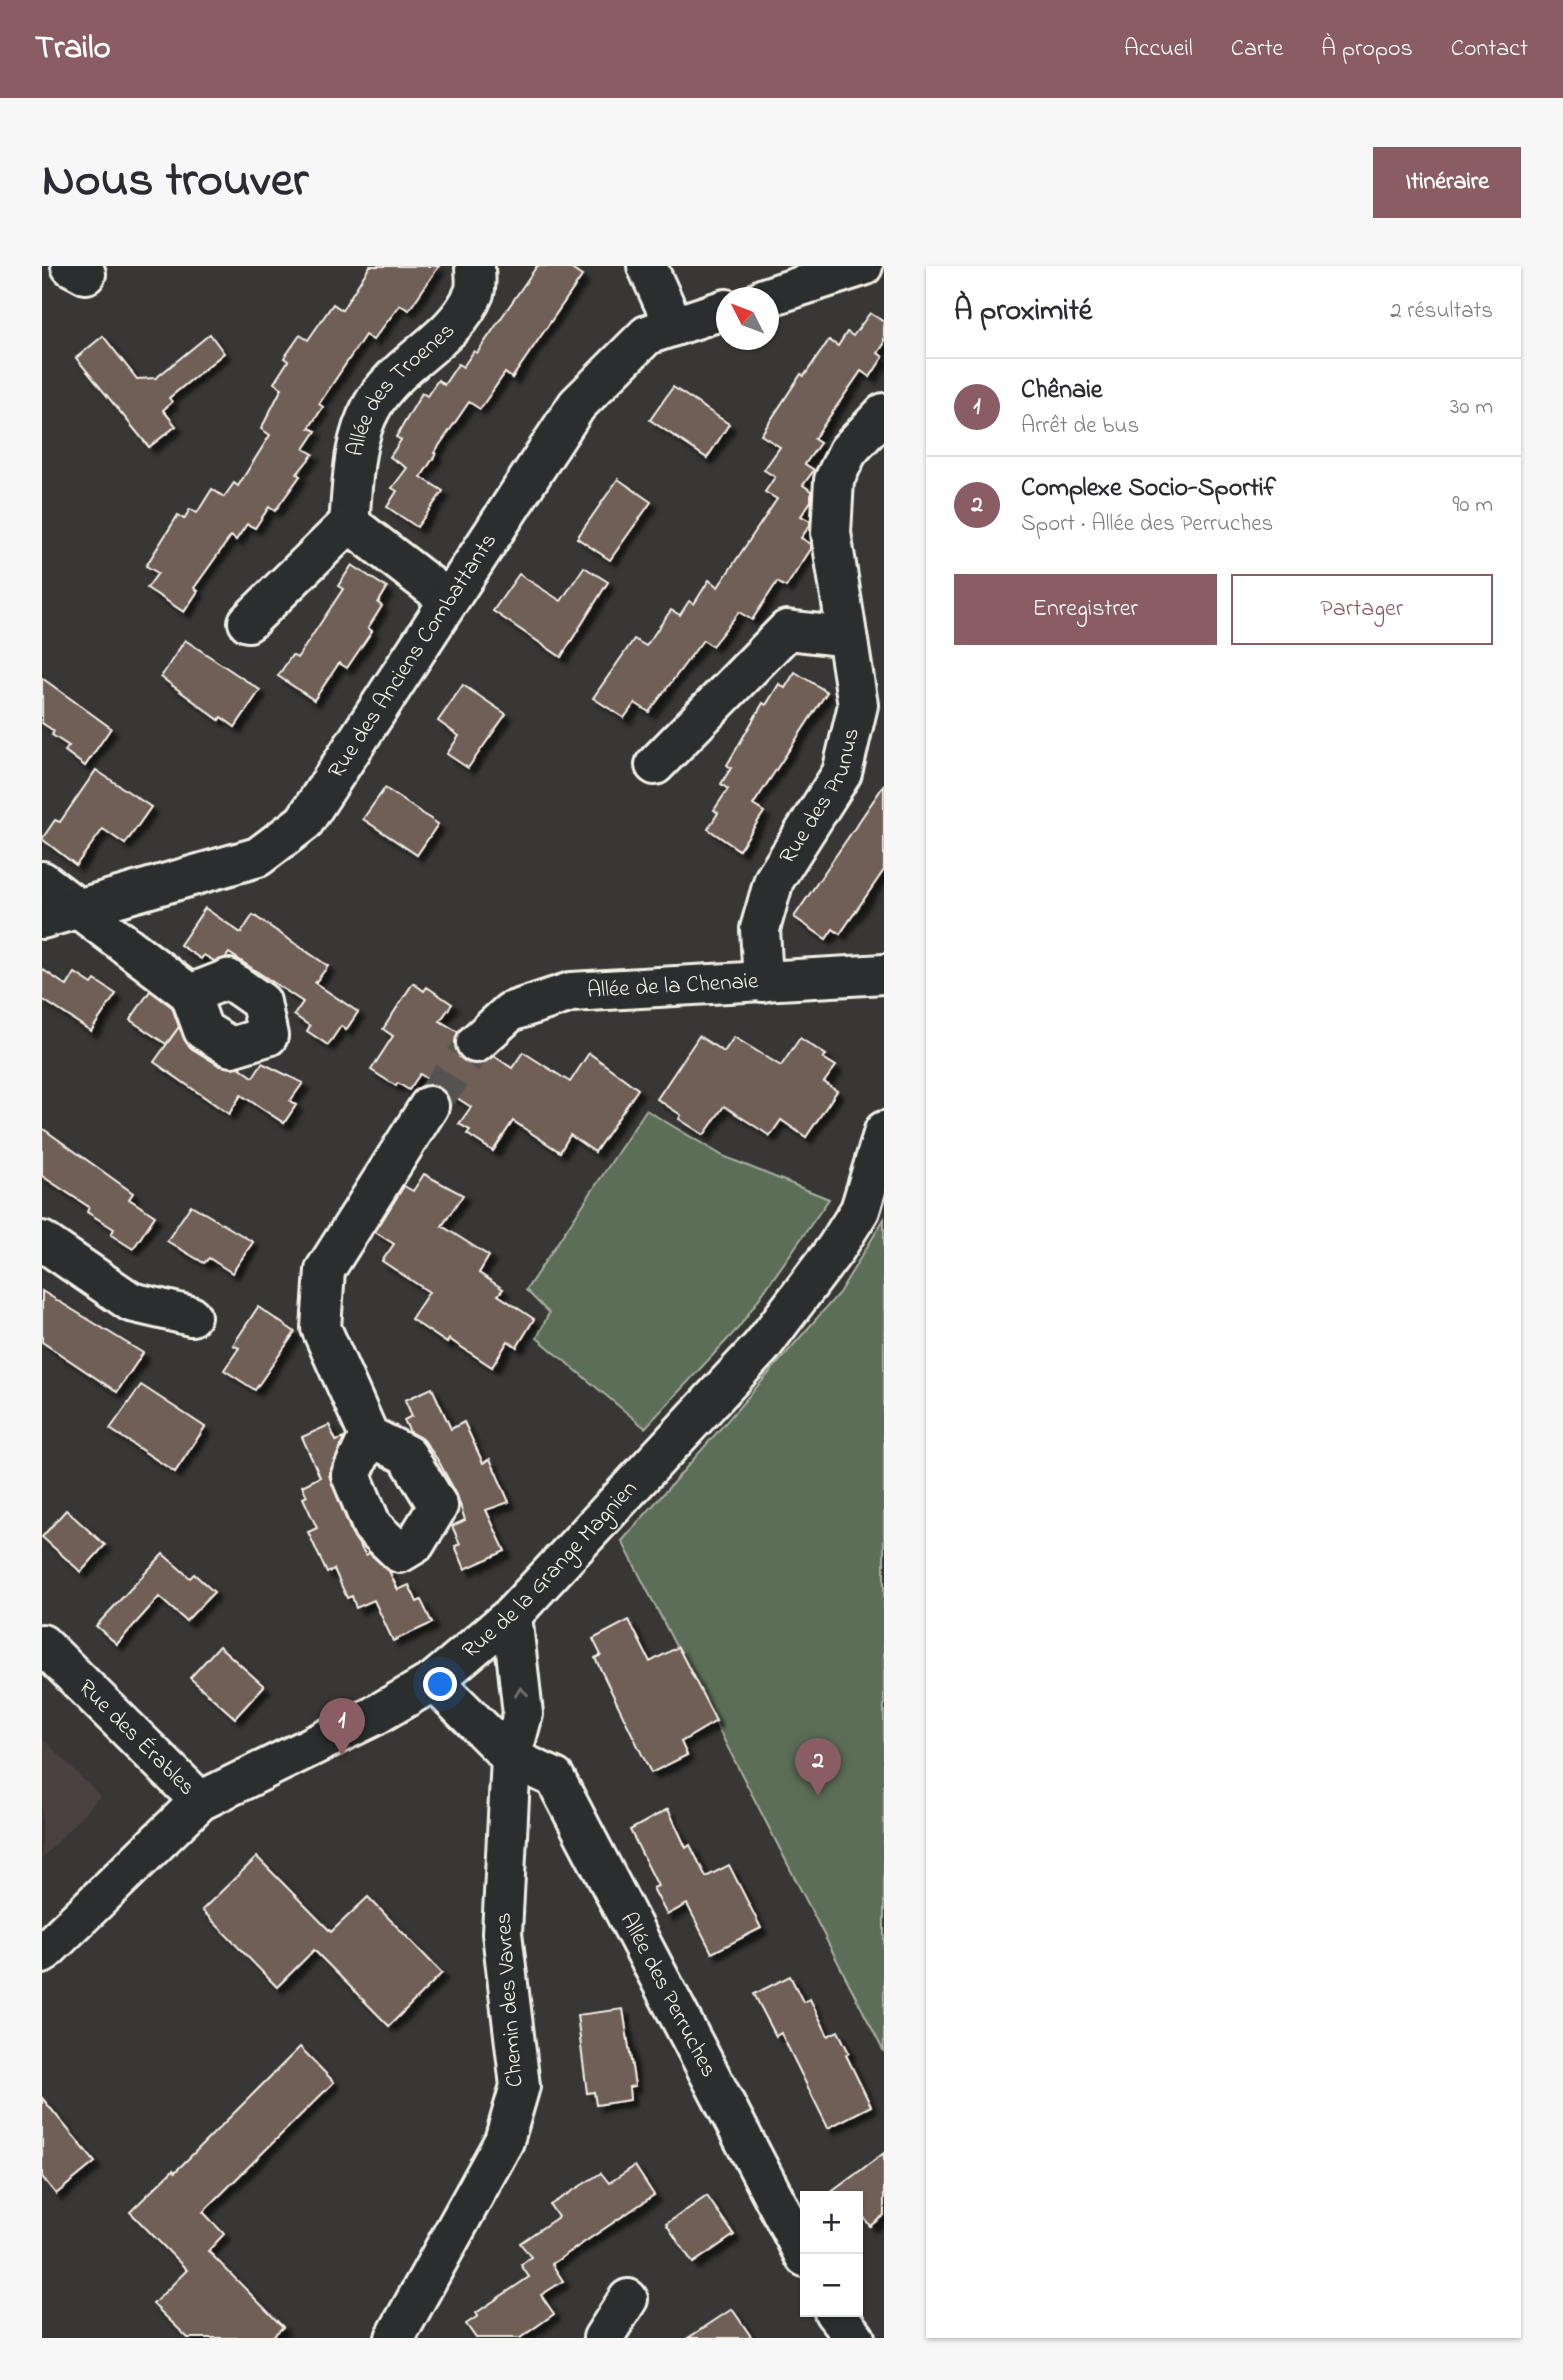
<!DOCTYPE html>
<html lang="fr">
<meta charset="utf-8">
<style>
body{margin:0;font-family:"Indie Flower",sans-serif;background:#f7f7f7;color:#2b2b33}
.controls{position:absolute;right:21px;bottom:21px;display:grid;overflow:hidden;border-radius:0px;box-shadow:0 2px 5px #0004}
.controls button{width:63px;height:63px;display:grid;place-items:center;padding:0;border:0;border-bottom:2px solid #e1e1e2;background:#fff;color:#2b2b33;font:35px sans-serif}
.compass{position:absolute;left:674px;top:21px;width:63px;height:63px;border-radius:50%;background:#fff;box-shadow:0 2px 5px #0004;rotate:312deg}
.you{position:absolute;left:399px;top:1419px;width:24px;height:24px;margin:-18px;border:5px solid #fff;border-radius:50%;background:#1a73e8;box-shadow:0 0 0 10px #1a73e833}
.badge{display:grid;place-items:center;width:46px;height:46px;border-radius:50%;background:#8a5d65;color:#fff;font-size:23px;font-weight:700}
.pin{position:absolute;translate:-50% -58px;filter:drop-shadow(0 2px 4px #0008)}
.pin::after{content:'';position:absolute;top:37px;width:24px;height:21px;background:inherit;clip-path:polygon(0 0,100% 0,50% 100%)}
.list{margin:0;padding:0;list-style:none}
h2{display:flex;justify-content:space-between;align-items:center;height:91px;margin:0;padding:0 28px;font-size:30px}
h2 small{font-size:23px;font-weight:400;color:#7c7c81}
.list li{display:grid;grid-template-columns:46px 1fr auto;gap:21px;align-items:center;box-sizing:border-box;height:98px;padding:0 28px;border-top:2px solid #e1e1e2}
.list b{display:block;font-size:26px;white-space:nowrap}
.list p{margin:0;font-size:23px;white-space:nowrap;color:#7c7c81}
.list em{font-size:23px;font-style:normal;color:#7c7c81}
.actions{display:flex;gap:14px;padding:21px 28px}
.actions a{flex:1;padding:16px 0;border:2px solid #8a5d65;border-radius:0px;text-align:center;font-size:24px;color:#8a5d65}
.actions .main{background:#8a5d65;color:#fff}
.map{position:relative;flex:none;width:842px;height:2072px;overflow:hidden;border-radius:0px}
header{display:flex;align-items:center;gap:42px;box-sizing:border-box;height:98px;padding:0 35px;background:#8a5d65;color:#fff}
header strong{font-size:33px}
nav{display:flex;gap:38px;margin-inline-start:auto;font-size:24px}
.intro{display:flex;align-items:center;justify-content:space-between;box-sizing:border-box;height:168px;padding:0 42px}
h1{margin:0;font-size:49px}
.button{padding:18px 32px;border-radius:0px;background:#8a5d65;color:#fff;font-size:24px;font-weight:700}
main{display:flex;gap:42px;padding:0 42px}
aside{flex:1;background:#fff;border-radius:0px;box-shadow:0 2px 5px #0004}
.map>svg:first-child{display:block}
</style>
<header>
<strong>Trailo</strong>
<nav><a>Accueil</a><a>Carte</a><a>À propos</a><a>Contact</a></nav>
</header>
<div class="intro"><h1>Nous trouver</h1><a class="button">Itinéraire</a></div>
<main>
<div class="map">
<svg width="842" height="2072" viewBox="0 0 842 2072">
<defs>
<filter id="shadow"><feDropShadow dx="6" dy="6" stdDeviation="2" flood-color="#0009"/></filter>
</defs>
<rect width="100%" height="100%" fill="#383736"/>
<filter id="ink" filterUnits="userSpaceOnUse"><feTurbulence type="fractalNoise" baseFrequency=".0143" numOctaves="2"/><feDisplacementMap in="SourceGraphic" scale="14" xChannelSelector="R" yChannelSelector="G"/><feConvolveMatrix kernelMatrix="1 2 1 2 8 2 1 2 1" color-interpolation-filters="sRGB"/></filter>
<g filter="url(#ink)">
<path fill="#484340" d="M0 1472 58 1530 0 1592Z"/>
<g fill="#5c6e58" stroke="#a8b0a0" stroke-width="2">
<path d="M604 844 681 890 787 933 697 1061 603 1162 495 1072 507 1047 484 1024Z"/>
<path d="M842 953V1786L580 1275 797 1027Z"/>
</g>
<g fill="#6f5f57" stroke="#f4f1e8" stroke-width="2" filter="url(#shadow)">
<path d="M328 0H397L367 44 358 39 331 74 323 69 277 138 281 141 267 162 274 165 262 183 271 188 255 208 258 210 233 245 227 241 213 262 205 258 194 274 189 270 152 322 156 325 142 346 105 322 116 307 104 300 136 249 142 253 148 243 155 247 170 223 182 231 192 217 196 220 228 169 219 163 240 122 232 117 246 95 242 92 258 69 266 74 291 38 300 44Z"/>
<path d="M495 0H525L540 10 470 112 463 107 438 143 427 136 392 187 394 188 379 211 401 225 375 261 345 241 355 225 350 222 365 202 348 191 359 174 354 171 380 127 385 130 396 114 402 119 416 98 421 101 432 85 435 87Z"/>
<path d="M828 47 842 56V78L836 87 841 91 828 111 819 105 772 173 778 177 763 198 772 204 761 219 769 225V235L759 250 768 255V259L759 272 769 278V283L744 321 735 316 710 354 697 346 670 380 661 374 607 446 593 437 582 452 551 432 592 373 604 380 629 344 638 349 647 335 652 338 667 314 676 321 735 233 723 226 733 211 722 204 738 181 719 169 759 108 762 110 787 74 796 80 805 66 811 70Z"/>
<path d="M168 68 182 87 127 132 130 136 121 144 134 160 107 181 34 92 61 70 95 113 114 112Z"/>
<path d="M631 121 687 158 665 192 608 154Z"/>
<path d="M576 213 609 236 568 294 535 272Z"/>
<path d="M310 299 345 322 336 337 340 340 326 362 330 365 305 402 297 397 272 434 236 410 250 389 255 392 266 376 301 323 296 320Z"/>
<path d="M542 301 566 316 519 391 451 345 477 308 519 335Z"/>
<path d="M143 374 218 424 193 461 179 451 177 454 119 411Z"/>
<path d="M753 406 785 426 711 539 722 546 697 584 666 563 676 547 672 544 686 523 679 518 689 502 685 499 721 437 724 439 737 418 743 422Z"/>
<path d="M0 412 69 462 43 500 23 485 27 480 10 469 12 465 0 457Z"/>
<path d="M421 419 464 448 426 502 405 488 417 470 396 455Z"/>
<path d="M54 504 109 541 83 578 61 563 34 599 0 573 13 554 18 556Z"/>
<path d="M842 519V604L798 668 791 663 784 673 752 651Z"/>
<path d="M343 522 396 558 375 589 321 553Z"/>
<path d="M163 642 199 667 211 649 286 700 273 717 316 746 304 764 299 760 286 779 265 765 268 760 252 749 261 736 187 687 183 692 172 695 162 689 159 693 138 679Z"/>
<path d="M0 703 25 720 33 707 50 718 53 714 74 728 49 765 0 733Z"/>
<path d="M371 717 382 725 385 721 410 738 398 755 416 766 413 782 417 791 427 798H439L452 790 470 802 481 786 528 816 547 787 596 823 553 886 528 869 518 886 471 855 451 885 425 868 428 864 417 858 429 841 378 808 367 824 356 817 354 820 329 804 351 770 341 763Z"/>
<path d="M108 725 130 741 137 761 124 778 88 754Z"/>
<path d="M137 761 149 782 178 800 197 801 211 811 220 797 261 817 248 835 254 839 242 857 199 829 187 848 112 796Z"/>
<path d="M657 770 682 786 692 771 739 800 758 772 784 789 781 792 794 800 782 816 795 825 764 871 739 854 728 870 682 840 662 869 637 853 639 849 615 833Z"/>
<path d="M0 862 91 927 87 933 113 950 91 983 69 969 72 963 45 946 47 941 0 910Z"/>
<path d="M382 908 421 929 400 960 447 990 437 1007 461 1023 456 1029 492 1053 475 1081 466 1075 450 1101 407 1073 405 1077 369 1053 387 1026 340 995 352 978 333 966 362 920 371 925Z"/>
<path d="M149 939 211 976 190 1007 167 992 162 997 125 975Z"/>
<path d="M0 1025 101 1087 75 1126 0 1076Z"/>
<path d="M216 1041 253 1066 213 1124 182 1104 197 1082 191 1079Z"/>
<path d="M99 1119 163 1161 133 1206 68 1163Z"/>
<path d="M390 1122 409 1163 422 1156 441 1197 448 1193 467 1236 444 1244 463 1285 423 1303 413 1280 418 1278 410 1260 423 1254 415 1229 397 1196 382 1174 368 1166 362 1154 370 1150 363 1134Z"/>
<path d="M287 1159 294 1175 302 1172 287 1209 310 1268 324 1289 327 1287 347 1305 356 1324 367 1319 375 1336 379 1334 390 1357 351 1375 332 1334 314 1342 310 1330 305 1332 292 1303 285 1307 266 1266 275 1262 261 1232 265 1230 260 1220 278 1211 260 1171Z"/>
<path d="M24 1244 63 1279 39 1306 0 1271Z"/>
<path d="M121 1288 148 1312 152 1308 172 1326 144 1355 117 1331 75 1378 54 1360Z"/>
<path d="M587 1354 608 1396 636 1381 674 1455 639 1476 645 1489 609 1507 553 1392 559 1389 551 1373Z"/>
<path d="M177 1380 222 1420 193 1452 148 1412Z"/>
<path d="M626 1543 644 1582 648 1579 664 1611 687 1599 719 1662 670 1687 645 1638 625 1649 611 1622 616 1620 588 1564Z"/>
<path d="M215 1591 289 1666 326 1631 400 1707 347 1760 272 1684 235 1721 160 1644Z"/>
<path d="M748 1710 761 1736 768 1733 786 1770 796 1765 807 1787 804 1789 829 1840 786 1862 739 1767 734 1770 712 1728Z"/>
<path d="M581 1743 593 1820 587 1821 588 1834 554 1839 552 1826 545 1827 535 1749Z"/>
<path d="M258 1781 292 1816 161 1946 182 1968 166 1985 241 2061 229 2072H146L111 2038 145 2004 88 1946 131 1904 133 1906Z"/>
<path d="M0 1832 53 1896 14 1928 0 1911Z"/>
<path d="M842 1887V1949L828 1960 816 1943V1930H784Z"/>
<path d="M593 1900 612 1929 510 1998 521 2015 499 2029 512 2048 478 2072H434L424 2058 436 2050 434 2047 487 2011 479 1999 489 1991 478 1977 516 1951 508 1939 559 1907 567 1917Z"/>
<path d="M665 1930 692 1969 651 1997 624 1958Z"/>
<path d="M690 2043 710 2072H646Z"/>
</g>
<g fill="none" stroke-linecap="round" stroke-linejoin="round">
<path stroke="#545351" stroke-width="38" stroke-dasharray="38 19" stroke-linecap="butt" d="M387 840 434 777"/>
<g stroke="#f4f1e8" stroke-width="44">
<g id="minor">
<path d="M29 0 44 8"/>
<path d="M605 0 632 60"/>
<path d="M722 32 821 0"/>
<path id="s1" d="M307 257C311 218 310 177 329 142 354 95 412 76 432 27 435 19 433 8 433 0"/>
<path d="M206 356 307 257 407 334"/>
<path d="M613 499 745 364 805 371"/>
<path d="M0 615 148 728 161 764 189 781 226 770 219 736 186 713 148 728"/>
<path id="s2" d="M0 653 216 591 262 556 535 139 605 69 684 43"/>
<path id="s3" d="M721 716 718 663 732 614 800 507 816 439 789 267 792 214 806 185 842 147"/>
<path id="s4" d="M434 777 468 746 529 726 842 708"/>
<path d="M0 975 89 1036 149 1050"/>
<path d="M327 1170 365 1189 396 1240 373 1278 358 1287 330 1260 309 1209 327 1170 279 1062 283 1004 387 840"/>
<path id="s5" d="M0 1378 158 1535"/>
<path id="s6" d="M392 1415 469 1492 513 1512 763 1991"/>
<path id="s7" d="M0 1688 158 1535 332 1450 392 1415 470 1349 720 1080 794 982 818 944 842 865"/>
<path d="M792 2046 813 2072"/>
<path d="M353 2072 462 1875 478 1820 460 1667 469 1492 481 1448 470 1349"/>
<path d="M561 2072 586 2033"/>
</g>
</g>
<use href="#minor" stroke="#2a2d2e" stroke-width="38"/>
</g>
<defs><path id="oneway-chevron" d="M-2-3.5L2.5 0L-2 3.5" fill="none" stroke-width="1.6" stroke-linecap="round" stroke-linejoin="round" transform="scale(1.75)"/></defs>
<use stroke="#71726f" href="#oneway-chevron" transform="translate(479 1426) rotate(-97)"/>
</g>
<g text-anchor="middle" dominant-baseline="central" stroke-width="6" stroke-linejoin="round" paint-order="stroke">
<g font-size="23" fill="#f4f1e8" stroke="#2a2d2e">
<text stroke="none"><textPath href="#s1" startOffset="150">Allée des Troenes</textPath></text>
<text stroke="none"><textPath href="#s2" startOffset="481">Rue des Anciens Combattants</textPath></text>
<text stroke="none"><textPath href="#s3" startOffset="201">Rue des Prunus</textPath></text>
<text stroke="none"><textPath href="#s4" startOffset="212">Allée de la Chenaie</textPath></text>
<text stroke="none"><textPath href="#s7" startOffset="644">Rue de la Grange Magnien</textPath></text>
<text stroke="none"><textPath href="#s5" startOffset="133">Rue des Érables</textPath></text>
<text stroke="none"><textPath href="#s6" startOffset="402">Allée des Perruches</textPath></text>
<text transform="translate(468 1734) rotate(-94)">Chemin des Vavres</text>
</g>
</g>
</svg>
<div class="controls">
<button>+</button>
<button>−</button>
</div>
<svg class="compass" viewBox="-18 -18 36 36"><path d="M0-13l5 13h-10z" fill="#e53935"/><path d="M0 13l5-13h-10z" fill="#7c7c81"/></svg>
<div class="you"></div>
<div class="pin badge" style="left:300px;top:1490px">1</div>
<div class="pin badge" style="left:776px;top:1530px">2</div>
</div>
<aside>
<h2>À proximité<small>2 résultats</small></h2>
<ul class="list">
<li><span class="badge">1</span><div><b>Chênaie</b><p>Arrêt de bus</p></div><em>30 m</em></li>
<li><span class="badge">2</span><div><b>Complexe Socio-Sportif</b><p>Sport · Allée des Perruches</p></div><em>90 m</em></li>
</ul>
<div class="actions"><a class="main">Enregistrer</a><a>Partager</a></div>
</aside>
</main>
